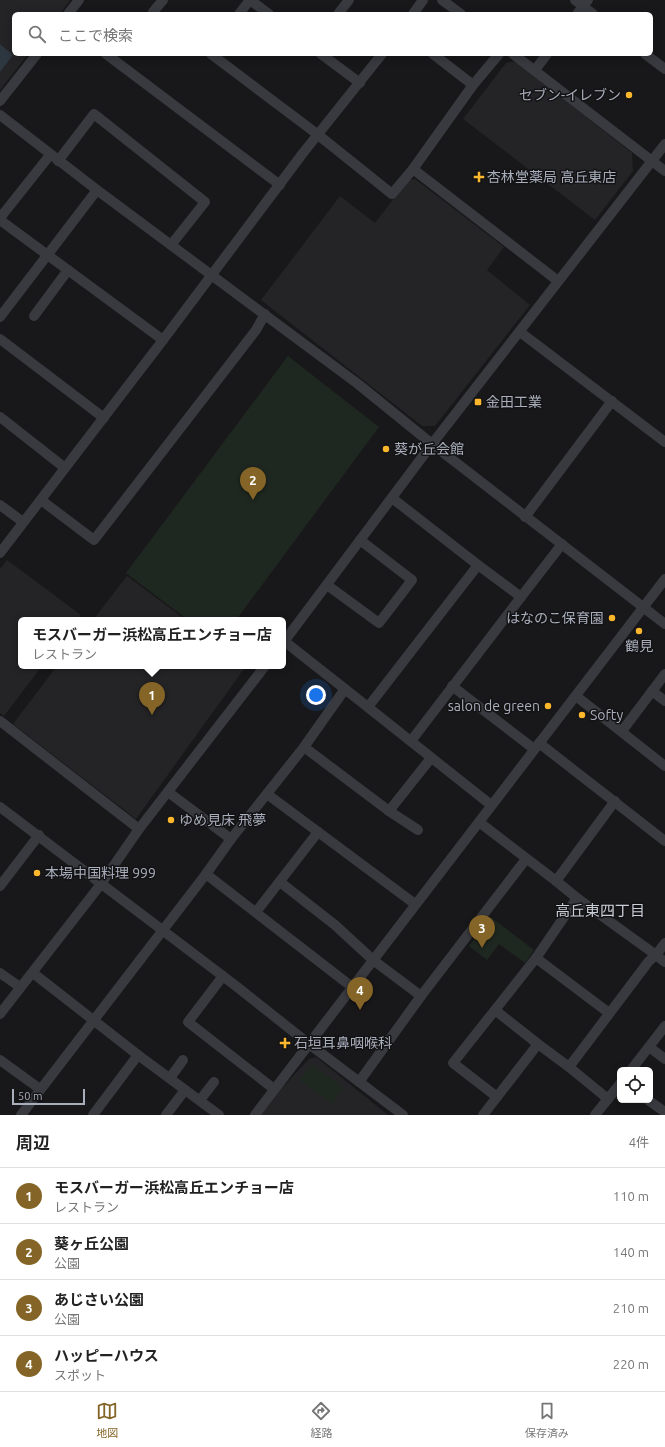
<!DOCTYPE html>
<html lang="ja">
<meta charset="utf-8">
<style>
body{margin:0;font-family:Ubuntu,"Noto Sans JP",sans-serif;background:#f2f2f2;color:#222}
.controls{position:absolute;right:12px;bottom:12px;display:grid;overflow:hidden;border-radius:6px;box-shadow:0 2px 10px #0003}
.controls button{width:36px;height:36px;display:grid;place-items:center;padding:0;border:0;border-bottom:1px solid #e0e0e0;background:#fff;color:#222;font:20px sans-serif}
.scale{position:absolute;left:12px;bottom:10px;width:73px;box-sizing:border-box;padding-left:4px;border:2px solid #a9aebb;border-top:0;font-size:11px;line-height:14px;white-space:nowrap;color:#a9aebb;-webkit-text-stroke:3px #131315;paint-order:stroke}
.you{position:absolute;left:316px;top:695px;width:14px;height:14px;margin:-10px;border:3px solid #fff;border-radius:50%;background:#1a73e8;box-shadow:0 0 0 6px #1a73e833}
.badge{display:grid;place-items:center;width:26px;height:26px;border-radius:50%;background:#856527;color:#fff;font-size:13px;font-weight:700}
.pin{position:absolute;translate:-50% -33px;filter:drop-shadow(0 1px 2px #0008)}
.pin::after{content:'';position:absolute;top:21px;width:14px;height:12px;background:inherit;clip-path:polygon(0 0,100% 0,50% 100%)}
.popup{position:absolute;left:18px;top:617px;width:268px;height:52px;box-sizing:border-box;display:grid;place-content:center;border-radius:6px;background:#fff;filter:drop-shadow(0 1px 3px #0005);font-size:13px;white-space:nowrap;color:#767676}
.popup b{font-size:15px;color:#222}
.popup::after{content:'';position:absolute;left:50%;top:100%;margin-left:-8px;border:8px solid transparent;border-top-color:#fff}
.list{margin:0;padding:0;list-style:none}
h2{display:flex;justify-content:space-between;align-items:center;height:52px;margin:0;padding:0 16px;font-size:17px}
h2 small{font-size:13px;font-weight:400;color:#767676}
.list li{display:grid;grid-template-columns:26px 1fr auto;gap:12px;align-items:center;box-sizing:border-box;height:56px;padding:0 16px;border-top:1px solid #e0e0e0}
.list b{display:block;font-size:15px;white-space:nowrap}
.list p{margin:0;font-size:13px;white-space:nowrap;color:#767676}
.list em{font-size:13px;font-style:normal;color:#767676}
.icon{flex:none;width:22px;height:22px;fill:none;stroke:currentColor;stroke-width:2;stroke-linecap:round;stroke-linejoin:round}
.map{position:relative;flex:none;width:665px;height:1115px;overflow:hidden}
.search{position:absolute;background:#fff;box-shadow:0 2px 10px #0003;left:12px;right:12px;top:12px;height:44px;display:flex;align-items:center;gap:10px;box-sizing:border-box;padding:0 14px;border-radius:6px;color:#767676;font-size:15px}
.sheet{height:276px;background:#fff}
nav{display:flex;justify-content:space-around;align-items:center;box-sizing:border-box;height:56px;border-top:1px solid #e0e0e0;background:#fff;font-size:11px;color:#767676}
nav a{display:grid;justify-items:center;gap:2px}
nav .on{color:#856527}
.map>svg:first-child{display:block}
</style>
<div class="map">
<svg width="665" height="1115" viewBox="0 0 665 1115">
<rect width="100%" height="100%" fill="#18181a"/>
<g fill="#242427">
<path d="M0 0H70L60 14H14V54H28L0 90Z"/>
<path d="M515 61 632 153 633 171 595 220 463 119 506 63Z"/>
<path d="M415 179 504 247 487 270 530 305 435 426H422L261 300 340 196 375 223 408 180Z"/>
<path d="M7 560 81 615 77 620H21V666H42L4 716 0 713V569Z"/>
<path d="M127 576 186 620H93Z"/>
<path d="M57 666H246L136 819 13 724Z"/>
<path d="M316 1057 388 1115H261L282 1088 309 1059Z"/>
</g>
<g fill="#1f2820">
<path d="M288 356 379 427 236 620H188L126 573Z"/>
<path d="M491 917 534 950 525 963 499 944 487 960 469 946Z"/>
<path d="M312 1064 344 1088 332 1104 300 1080Z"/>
</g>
<path fill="#2d373f" d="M0 44 13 55 0 72Z"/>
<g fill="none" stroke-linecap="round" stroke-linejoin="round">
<g stroke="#383a3f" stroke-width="10">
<path d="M250 0 269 14"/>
<path d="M442 0 461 14"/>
<path d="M575 0 593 14"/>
<path d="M153 12 163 0"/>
<path d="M68 14 79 0"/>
<path d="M239 14 250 0"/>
<path d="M338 14 349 0"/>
<path d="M413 14 423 0"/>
<path d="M577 14 588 0"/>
<path d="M106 54 280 185"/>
<path d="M211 54 317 134 392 194 413 169 558 281"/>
<path d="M321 54 360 83"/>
<path d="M433 54 473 85"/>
<path d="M513 54 665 171"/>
<path d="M645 54 665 69"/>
<path d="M535 70 547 54"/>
<path d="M0 101 37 54"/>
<path d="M0 115 97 190 358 384 432 444 665 624"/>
<path d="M58 161 94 114 205 202 171 245"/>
<path d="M413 169 473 85 499 54"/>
<path d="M0 218 50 155"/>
<path d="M0 220 163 340"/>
<path d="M34 316 68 270"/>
<path d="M0 317 97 190"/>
<path d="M520 332 665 442"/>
<path d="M0 339 104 418"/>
<path d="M0 417 65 468"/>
<path d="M41 500 94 540 256 330 265 314"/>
<path d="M0 505 23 522"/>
<path d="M525 517 612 401"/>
<path d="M0 553 163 340 303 153 382 54"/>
<path d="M327 585 379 623 412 580 360 540"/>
<path d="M521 597 562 544"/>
<path d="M284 641 345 689"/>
<path d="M283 643 432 444 665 144"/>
<path d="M452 686 534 749"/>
<path d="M652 691 665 701"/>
<path d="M576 696 665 766"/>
<path d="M368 707 478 565 392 498"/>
<path d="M0 721 139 829"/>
<path d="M622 731 665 674"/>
<path d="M411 741 521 597 478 565"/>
<path d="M539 743 665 841"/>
<path d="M304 747 389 811 431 758"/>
<path d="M168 792 231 839"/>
<path d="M267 794 415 904"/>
<path d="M0 807 236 986 309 1044 403 1115"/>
<path d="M389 811 418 830"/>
<path d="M479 822 556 881 577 898 536 958 495 1010 538 1044 483 1115"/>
<path d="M206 874 352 987"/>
<path d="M556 881 615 801"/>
<path d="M280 882 335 925 373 960 421 996"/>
<path d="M0 886 39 835"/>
<path d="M256 912 318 832"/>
<path d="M665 943 656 955 665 962"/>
<path d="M536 958 609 1013"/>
<path d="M0 973 20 987"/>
<path d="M33 973 138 1055 219 1115"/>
<path d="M223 976 188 1022 274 1089"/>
<path d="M495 1010 453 1063 497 1097"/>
<path d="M0 1014 101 884 139 829 265 666"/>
<path d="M538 1044 569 1067 649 961 656 955 577 898"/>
<path d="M649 1047 665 1059"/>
<path d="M0 1060 40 1089"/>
<path d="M569 1067 608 1099"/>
<path d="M631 1070 665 1026"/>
<path d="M170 1078 183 1060"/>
<path d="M359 1082 421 996 526 859"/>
<path d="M200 1100 214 1082"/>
<path d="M648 1100 665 1112"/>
<path d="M21 1115 206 874 231 839 304 747 345 689 491 805"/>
<path d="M93 1115 138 1055"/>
<path d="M166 1115 185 1090"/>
<path d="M255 1115C391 936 528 758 665 579"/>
<path d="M595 1115 620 1084"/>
</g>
</g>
<g fill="#fdb72d" stroke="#131315" stroke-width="1.5">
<circle cx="629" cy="95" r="4"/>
<path d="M477 171h4v4h4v4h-4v4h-4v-4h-4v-4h4z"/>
<rect x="474" y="398" width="8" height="8" rx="2"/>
<circle cx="386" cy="449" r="4"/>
<circle cx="612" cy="618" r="4"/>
<circle cx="639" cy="631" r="4"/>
<circle cx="548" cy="706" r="4"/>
<circle cx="582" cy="715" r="4"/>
<circle cx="171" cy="820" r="4"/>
<circle cx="37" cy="873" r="4"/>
<path d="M283 1037h4v4h4v4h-4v4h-4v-4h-4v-4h4z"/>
</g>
<g text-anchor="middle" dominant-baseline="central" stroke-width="3" stroke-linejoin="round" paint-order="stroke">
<g font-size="14" fill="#a9aebb" stroke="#131315" text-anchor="start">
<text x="621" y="95" text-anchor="end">セブン-イレブン</text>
<text x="487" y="177">杏林堂薬局 高丘東店</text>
<text x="486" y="402">金田工業</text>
<text x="394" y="449">葵が丘会館</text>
<text x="604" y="618" text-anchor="end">はなのこ保育園</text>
<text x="639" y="646" text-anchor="middle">鶴見</text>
<text x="540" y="706" text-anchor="end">salon de green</text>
<text x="590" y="715">Softy</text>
<text x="179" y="820">ゆめ見床 飛夢</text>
<text x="45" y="873">本場中国料理 999</text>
<text x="294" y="1043">石垣耳鼻咽喉科</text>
</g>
<g font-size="15" fill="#caced6" stroke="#131315">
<text x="600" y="910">高丘東四丁目</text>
</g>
</g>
</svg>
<div class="controls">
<button><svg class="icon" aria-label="locate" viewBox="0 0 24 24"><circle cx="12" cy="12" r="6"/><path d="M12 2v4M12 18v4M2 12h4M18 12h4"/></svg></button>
</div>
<div class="scale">50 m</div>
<div class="you"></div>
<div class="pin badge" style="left:152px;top:715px">1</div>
<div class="popup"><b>モスバーガー浜松高丘エンチョー店</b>レストラン</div>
<div class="pin badge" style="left:253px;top:500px">2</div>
<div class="pin badge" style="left:482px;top:948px">3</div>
<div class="pin badge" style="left:360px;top:1010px">4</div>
<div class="search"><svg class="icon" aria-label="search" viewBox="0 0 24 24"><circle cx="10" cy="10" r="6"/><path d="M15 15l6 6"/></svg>ここで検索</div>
</div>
<section class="sheet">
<h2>周辺<small>4件</small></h2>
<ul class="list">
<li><span class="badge">1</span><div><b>モスバーガー浜松高丘エンチョー店</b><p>レストラン</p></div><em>110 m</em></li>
<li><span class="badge">2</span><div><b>葵ヶ丘公園</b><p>公園</p></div><em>140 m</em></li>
<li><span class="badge">3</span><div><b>あじさい公園</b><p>公園</p></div><em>210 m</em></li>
<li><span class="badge">4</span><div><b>ハッピーハウス</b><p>スポット</p></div><em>220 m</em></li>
</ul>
</section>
<nav>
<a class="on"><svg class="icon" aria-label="map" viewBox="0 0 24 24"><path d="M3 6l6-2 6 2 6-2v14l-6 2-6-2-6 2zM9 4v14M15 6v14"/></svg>地図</a>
<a><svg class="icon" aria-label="directions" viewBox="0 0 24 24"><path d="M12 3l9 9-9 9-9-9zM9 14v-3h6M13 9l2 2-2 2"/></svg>経路</a>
<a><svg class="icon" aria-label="saved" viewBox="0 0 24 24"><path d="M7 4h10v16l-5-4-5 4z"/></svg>保存済み</a>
</nav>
